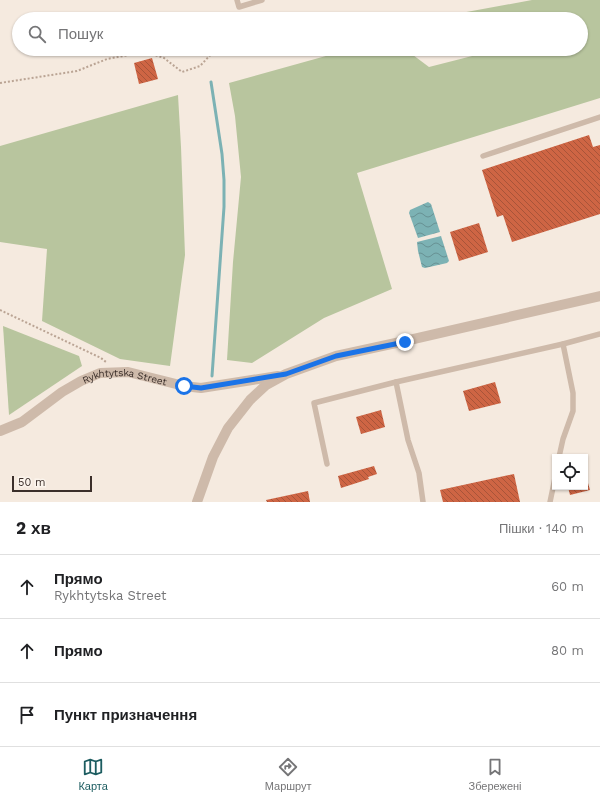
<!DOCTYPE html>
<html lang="uk">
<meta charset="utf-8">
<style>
body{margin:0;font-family:"Work Sans",sans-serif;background:#f6f6f6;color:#202124}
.controls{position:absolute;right:12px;bottom:12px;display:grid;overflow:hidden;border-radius:0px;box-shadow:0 1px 3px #0004}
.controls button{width:36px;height:36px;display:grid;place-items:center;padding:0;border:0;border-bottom:1px solid #e0e0e0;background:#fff;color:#202124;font:20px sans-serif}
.scale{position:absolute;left:12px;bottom:10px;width:80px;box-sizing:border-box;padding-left:4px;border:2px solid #3b2f2a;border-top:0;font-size:11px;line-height:14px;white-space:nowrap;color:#3b2f2a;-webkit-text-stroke:3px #fbf4ec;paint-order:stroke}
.stop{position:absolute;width:12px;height:12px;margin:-9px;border:3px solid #1a73e8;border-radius:50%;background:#fff}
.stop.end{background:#1a73e8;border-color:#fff;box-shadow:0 1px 4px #0008}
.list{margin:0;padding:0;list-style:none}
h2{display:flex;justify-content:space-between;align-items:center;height:52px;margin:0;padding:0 16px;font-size:17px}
h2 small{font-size:13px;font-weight:400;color:#757577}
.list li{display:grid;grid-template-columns:26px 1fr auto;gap:12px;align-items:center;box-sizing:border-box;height:64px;padding:0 16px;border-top:1px solid #e0e0e0}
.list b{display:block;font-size:15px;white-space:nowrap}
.list p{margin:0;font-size:13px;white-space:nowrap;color:#757577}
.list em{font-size:13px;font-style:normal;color:#757577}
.icon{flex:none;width:22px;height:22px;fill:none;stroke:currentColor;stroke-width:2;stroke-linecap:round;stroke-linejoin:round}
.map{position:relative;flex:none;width:600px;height:502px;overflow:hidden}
.search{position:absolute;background:#fff;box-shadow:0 1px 3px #0004;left:12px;right:12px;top:12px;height:44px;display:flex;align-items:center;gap:10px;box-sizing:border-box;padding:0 14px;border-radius:22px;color:#757577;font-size:15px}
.sheet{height:244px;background:#fff}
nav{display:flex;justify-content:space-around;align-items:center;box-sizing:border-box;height:56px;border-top:1px solid #e0e0e0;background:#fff;font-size:11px;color:#757577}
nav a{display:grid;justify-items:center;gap:2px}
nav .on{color:#1c5c60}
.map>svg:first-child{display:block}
</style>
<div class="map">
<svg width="600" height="502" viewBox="0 0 600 502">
<defs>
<pattern id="water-waves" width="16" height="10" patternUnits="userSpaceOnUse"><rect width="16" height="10" fill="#7cb2b4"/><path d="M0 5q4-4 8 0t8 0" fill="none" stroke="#679193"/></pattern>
<pattern id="building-back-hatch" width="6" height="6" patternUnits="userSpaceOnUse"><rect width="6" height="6" fill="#ce6544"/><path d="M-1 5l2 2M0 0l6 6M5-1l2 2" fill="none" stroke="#a85439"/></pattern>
</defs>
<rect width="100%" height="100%" fill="#f5eadf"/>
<g fill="#b8c59e">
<path d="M532 0H600V98L357 173 392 289 324 318 252 363 227 360 233 262 241 177 235 116 229 83 351 49H405L429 67 480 54 478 49H581V19H464L461 13Z"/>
<path d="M178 95 181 147 185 255 170 366 120 359 42 321 47 249 0 242V146Z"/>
<path d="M3 326 79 356 82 366 9 415Z"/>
</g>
<g fill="url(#water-waves)">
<path d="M428 202 431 204 440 232 418 238 409 213 410 210Z"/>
<path d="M441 236 449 261 447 263 425 268 422 267 418 251 417 242Z"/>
</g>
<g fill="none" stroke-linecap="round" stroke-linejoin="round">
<path stroke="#7cb2b4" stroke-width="3" d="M211 82 222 154 224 180V207L212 376"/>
</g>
<g fill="url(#building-back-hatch)">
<path d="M152 58 158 79 139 84 134 63Z"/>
<path d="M589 135 593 147 600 145V214L512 242 503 215 497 217 482 170Z"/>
<path d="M479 223 488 252 459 261 450 232Z"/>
<path d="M495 382 501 403 469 411 463 391Z"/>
<path d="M381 410 385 427 361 434 356 417Z"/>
<path d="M374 466 377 474 368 477 369 479 341 488 338 476Z"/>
<path d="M514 474 520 502H443L440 490Z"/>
<path d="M585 476H586L590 490 570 495 568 487H585Z"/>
<path d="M308 491 310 502H267L266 500Z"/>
</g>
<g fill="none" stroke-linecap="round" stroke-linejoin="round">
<g stroke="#baa494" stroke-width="2" stroke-dasharray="2 2" stroke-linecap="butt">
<path d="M234 19 236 14"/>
<path d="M0 83 77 71 107 59 145 52 164 58 182 72 200 66 216 49"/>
<path d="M0 310 101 358 106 362"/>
</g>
<g stroke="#cebaaa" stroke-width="5.5">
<path d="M237 0 239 7 262 0"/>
<path d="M483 156 600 117"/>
<path d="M396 382 408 440 419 473 423 502"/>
<path d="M559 457 563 439 573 411V393L563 344"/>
<path d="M327 464 314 403 396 382 563 344 600 334"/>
<path d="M550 502 555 478"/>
</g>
<g stroke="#cebaaa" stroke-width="10">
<path id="s1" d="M0 431 22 422 62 392 81 381 100 373 128 372 184 386 201 388 278 376"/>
<path d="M197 502 213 457 228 428 250 400 266 385 286 374 336 356 405 341 600 296"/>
</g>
</g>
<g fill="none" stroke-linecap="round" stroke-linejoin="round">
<path stroke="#1a73e8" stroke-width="5" d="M184 386 201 388 286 374 336 356 405 342"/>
</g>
<g text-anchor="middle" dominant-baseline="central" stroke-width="3" stroke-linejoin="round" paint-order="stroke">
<g font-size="10" fill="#3b2f2a" stroke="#fbf4ec">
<text stroke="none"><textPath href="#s1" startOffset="141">Rykhtytska Street</textPath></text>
</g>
</g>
</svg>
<div class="controls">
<button><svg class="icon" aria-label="locate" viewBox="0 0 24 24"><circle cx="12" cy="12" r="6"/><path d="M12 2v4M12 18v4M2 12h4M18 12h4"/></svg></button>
</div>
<div class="scale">50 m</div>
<div class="stop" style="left:184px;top:386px"></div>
<div class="stop end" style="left:405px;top:342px"></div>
<div class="search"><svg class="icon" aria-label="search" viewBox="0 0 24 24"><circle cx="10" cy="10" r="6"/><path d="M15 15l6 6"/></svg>Пошук</div>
</div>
<section class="sheet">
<h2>2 хв<small>Пішки · 140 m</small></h2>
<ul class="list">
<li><svg class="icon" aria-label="ahead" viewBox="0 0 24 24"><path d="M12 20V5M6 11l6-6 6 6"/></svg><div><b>Прямо</b><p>Rykhtytska Street</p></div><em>60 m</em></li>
<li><svg class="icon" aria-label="ahead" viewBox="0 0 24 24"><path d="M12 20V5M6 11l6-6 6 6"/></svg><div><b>Прямо</b></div><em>80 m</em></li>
<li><svg class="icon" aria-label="arrive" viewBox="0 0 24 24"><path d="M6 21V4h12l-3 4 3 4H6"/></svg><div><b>Пункт призначення</b></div></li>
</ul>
</section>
<nav>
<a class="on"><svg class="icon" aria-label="map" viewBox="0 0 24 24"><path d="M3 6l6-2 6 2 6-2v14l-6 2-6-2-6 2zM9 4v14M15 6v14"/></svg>Карта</a>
<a><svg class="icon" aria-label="directions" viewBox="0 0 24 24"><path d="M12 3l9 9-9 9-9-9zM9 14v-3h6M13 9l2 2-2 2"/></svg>Маршрут</a>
<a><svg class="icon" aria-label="saved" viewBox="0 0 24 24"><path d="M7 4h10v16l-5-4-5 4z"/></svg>Збережені</a>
</nav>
